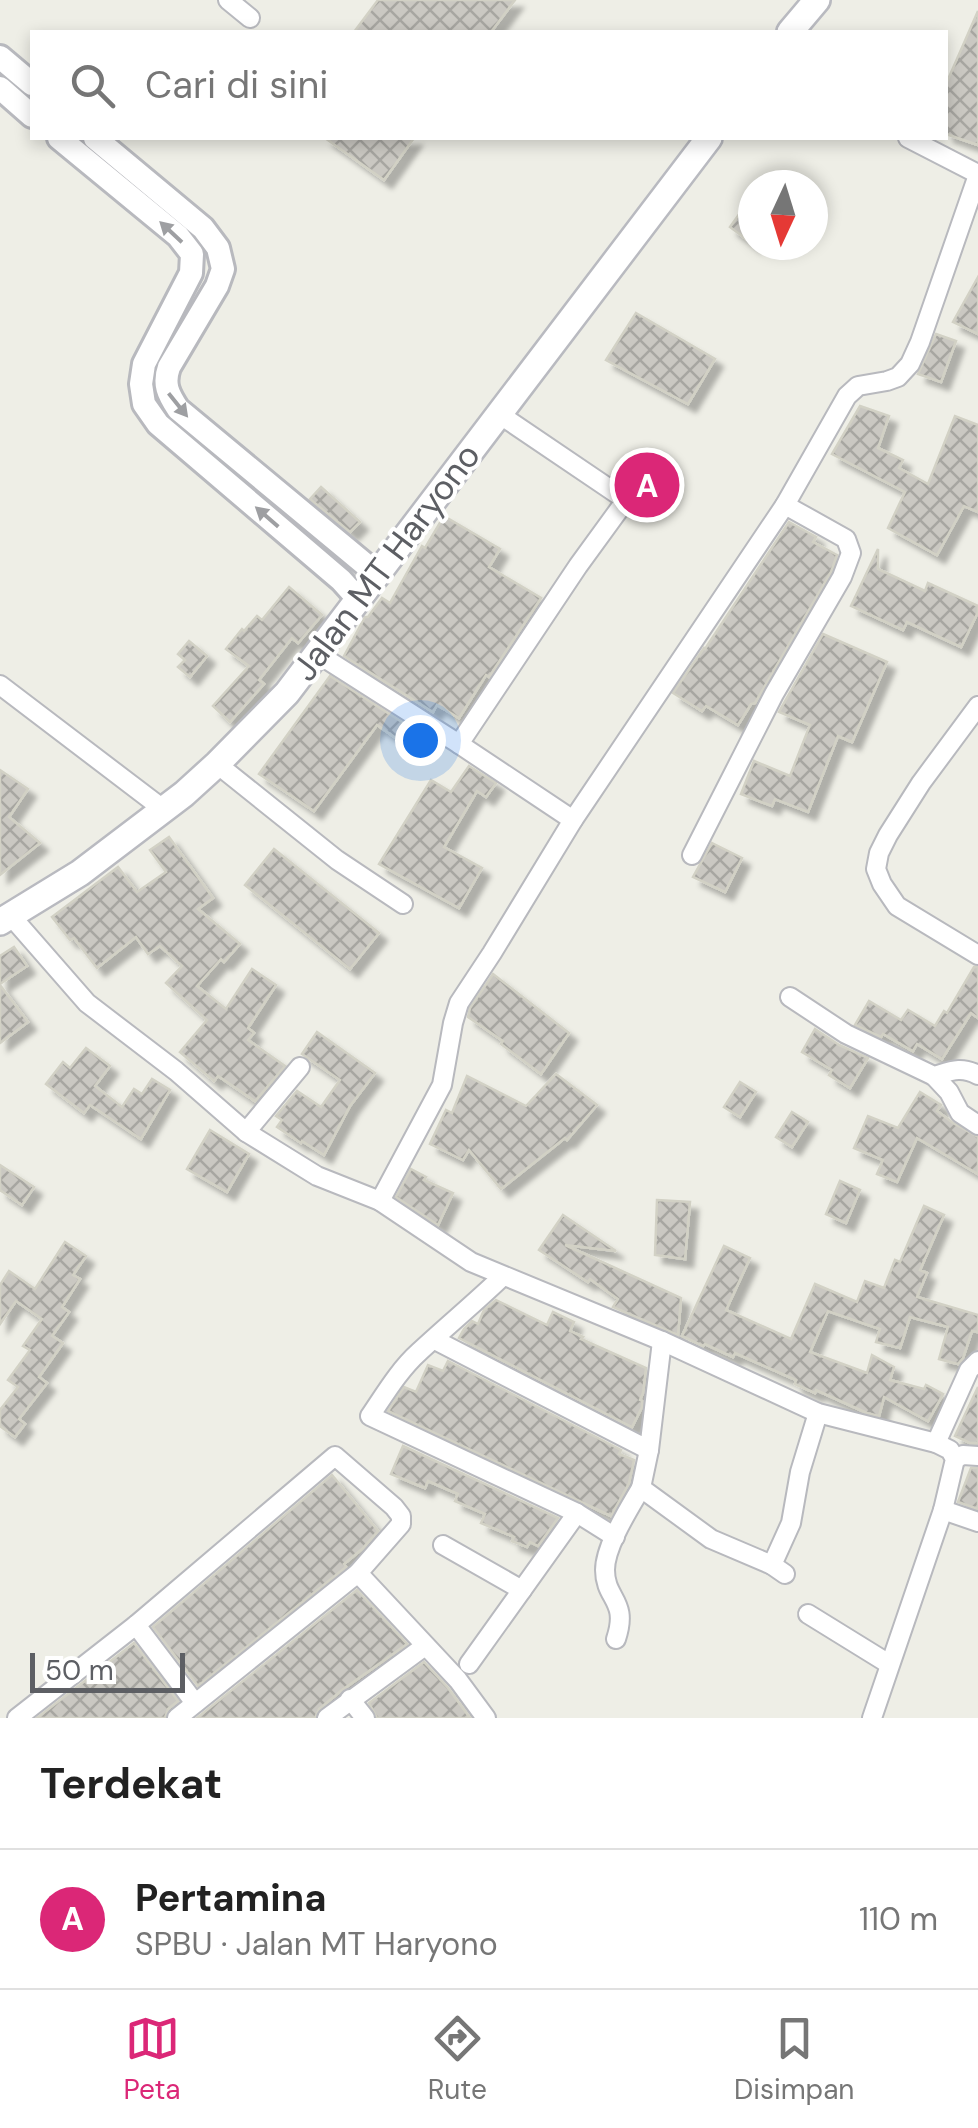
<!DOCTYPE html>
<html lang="id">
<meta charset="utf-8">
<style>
body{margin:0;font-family:"DM Sans",sans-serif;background:#f2f2f2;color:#222}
.compass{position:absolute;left:738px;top:170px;width:90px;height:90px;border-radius:50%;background:#fff;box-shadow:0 5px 15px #0003;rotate:184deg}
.scale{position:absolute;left:30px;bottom:25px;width:155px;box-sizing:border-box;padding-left:10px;border:5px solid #5d5f64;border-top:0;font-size:28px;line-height:35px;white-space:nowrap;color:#5d5f64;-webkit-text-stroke:8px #fff;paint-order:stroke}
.you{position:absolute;left:420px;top:740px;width:35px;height:35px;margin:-25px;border:8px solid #fff;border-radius:50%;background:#1a73e8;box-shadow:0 0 0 15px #1a73e833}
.badge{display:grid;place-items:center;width:65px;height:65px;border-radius:50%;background:#db2777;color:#fff;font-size:32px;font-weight:700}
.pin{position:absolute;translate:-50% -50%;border:5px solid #fff;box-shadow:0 2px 10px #0006}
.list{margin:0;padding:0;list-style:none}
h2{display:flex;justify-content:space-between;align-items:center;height:130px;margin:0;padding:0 40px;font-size:42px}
h2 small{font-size:32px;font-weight:400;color:#767676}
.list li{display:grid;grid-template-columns:65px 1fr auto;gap:30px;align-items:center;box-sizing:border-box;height:140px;padding:0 40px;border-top:2px solid #e0e0e0}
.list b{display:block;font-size:38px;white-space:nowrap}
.list p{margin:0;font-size:32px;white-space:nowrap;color:#767676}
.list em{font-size:32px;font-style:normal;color:#767676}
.icon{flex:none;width:55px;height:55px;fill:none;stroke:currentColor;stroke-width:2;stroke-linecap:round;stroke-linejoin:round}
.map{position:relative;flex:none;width:978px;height:1718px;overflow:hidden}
.search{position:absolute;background:#fff;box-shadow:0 5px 15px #0003;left:30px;right:30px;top:30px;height:110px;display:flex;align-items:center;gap:25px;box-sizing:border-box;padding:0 35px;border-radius:0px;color:#767676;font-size:38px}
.sheet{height:270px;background:#fff}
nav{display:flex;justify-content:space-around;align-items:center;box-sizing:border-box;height:140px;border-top:2px solid #e0e0e0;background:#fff;font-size:28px;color:#767676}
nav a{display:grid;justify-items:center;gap:5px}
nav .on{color:#db2777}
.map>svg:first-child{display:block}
</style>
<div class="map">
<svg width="978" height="1718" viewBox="0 0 978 1718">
<defs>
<pattern id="building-cross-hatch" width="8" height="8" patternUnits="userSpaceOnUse" patternTransform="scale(2.5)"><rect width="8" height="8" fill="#cac8c2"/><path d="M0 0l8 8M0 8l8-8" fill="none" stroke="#a7a6a1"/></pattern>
<filter id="shadow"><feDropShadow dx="8" dy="8" stdDeviation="2.5" flood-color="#0004"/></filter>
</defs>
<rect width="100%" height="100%" fill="#eeeee6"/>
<g fill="url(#building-cross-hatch)" stroke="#d2d1c5" stroke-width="2.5" filter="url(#shadow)">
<path d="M378 0H515L491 32H354Z"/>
<path d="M978 11V145L946 134V84Z"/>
<path d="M325 138H414L384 180Z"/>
<path d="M753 195V244L730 227Z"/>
<path d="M978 277V334L953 322Z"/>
<path d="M636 313 715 359 688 404 606 360Z"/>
<path d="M936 334 956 341 941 382 918 374Z"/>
<path d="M860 406 889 416 878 448 903 460 899 468 928 484 955 416 978 425V512L964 506 937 555 888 528 905 492 832 454Z"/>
<path d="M321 487 360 522 350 532 310 499Z"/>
<path d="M444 516 500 549 489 567 541 598 489 677 486 675 459 718 437 705 433 712 344 656 365 617H368L382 598 390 603 422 546 425 548Z"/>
<path d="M789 522 816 537 813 542 837 555 831 572 755 703 751 704 738 725 706 706 702 711 673 693 704 648 705 649Z"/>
<path d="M878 549V569L925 591 928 583 978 606V612L961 647 907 622 903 630 851 606Z"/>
<path d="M289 587 322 615 298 643 292 638 259 680 264 684 230 722 213 706 249 666 226 649 242 629 244 631 257 616 262 620Z"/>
<path d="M823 634 887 662 852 742 838 736 808 812 775 799 772 806 741 794 754 761 790 776 810 725 779 712Z"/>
<path d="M189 641 207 656 190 677 178 667 185 660 178 654Z"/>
<path d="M330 676 419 733 409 747 377 725 314 811 259 774Z"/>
<path d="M469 766 496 783 486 797 477 791 444 847 482 868 459 908 379 864 431 780 451 792Z"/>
<path d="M0 770 28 789 9 817 40 843 0 875Z"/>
<path d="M169 837 213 898 198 909 240 944 224 962 221 959 197 986 226 1009 252 969 276 985 248 1028 254 1033 248 1040 285 1066 255 1101 218 1076 214 1081 180 1052 207 1020 166 983 182 966 160 946 148 954 136 937 97 968 74 938 70 940 52 917 118 867 137 892 166 872 150 850Z"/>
<path d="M712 843 742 858 725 892 693 877Z"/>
<path d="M274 849 379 933 350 969 245 885Z"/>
<path d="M14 947 27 966 0 984V956Z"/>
<path d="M974 967H978V1018L971 1013 942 1059 917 1044 913 1051 883 1034 881 1037 855 1025 869 1001 901 1020 908 1010 935 1026 944 1011 947 1013Z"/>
<path d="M493 974 569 1033 541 1074 501 1044 503 1041 468 1017 470 1008Z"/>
<path d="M0 985 28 1022 0 1043Z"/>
<path d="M815 1029 839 1045 868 1058 850 1088 829 1075 832 1070 802 1052Z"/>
<path d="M317 1032 375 1073 350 1106 324 1155 302 1141 301 1143 277 1127 282 1120 276 1116 297 1091 321 1107 340 1080 302 1054Z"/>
<path d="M86 1048 110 1066 95 1086 122 1107 134 1089 142 1094 152 1079 170 1090 141 1139 90 1105 84 1113 46 1084 63 1062 70 1068Z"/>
<path d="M556 1074 597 1105 567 1140 565 1138 501 1189 469 1150 463 1160 430 1144 446 1110 452 1113 467 1076 526 1106Z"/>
<path d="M740 1082 756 1092 740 1117 724 1107Z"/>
<path d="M920 1092 941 1105 937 1111 953 1123 978 1137V1174L917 1138 897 1182 877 1174 883 1160 854 1148 868 1116 898 1128Z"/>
<path d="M792 1112 808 1122 792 1147 776 1137Z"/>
<path d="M210 1130 249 1154 227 1192 187 1169Z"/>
<path d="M0 1165 34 1187 22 1205 0 1190Z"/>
<path d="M411 1169 426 1177 424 1180 453 1193 438 1225 396 1197Z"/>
<path d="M840 1181 860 1190 846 1223 826 1214Z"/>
<path d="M657 1200 690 1202 685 1259 655 1255Z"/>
<path d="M924 1206 944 1215 920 1270 927 1273 917 1297 978 1315V1332L972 1331 963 1358 958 1364 939 1359 948 1327 910 1317 900 1348 876 1342 880 1329 828 1311 810 1352 867 1373 872 1355 894 1367 890 1380 924 1389 926 1385 943 1394 928 1421 884 1397 879 1416 867 1413 816 1390 815 1393 795 1384 796 1380 735 1353 733 1357 705 1344 703 1346 682 1336 724 1246 750 1258 726 1310 791 1339 815 1284 857 1302 865 1281 884 1288 895 1260 900 1262Z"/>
<path d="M563 1215 616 1251 565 1245 681 1298 678 1335 613 1307 618 1299 590 1279 588 1282 539 1250Z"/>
<path d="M65 1242 86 1256 73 1275 80 1279 62 1307 69 1312 52 1336 63 1343 39 1377 47 1383 19 1419 25 1424 15 1437 0 1426V1410L18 1387 8 1380 30 1350 23 1346 42 1319 16 1301 0 1324V1285L9 1271 35 1289Z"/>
<path d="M496 1300 547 1325 553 1312 574 1322 570 1331 583 1337 581 1339 646 1368 643 1393 640 1400 642 1401V1407L632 1427 459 1338 464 1329 472 1321 478 1324 484 1310Z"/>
<path d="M448 1361 621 1450 619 1454 634 1460 629 1483 611 1516 388 1411 404 1387 416 1392 428 1365 443 1371Z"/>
<path d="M978 1387V1443H970L955 1436Z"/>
<path d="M403 1446 558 1518 538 1546 530 1542 527 1547 512 1541 514 1537 481 1523 485 1514 455 1501 458 1494 428 1481 425 1488 391 1474Z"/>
<path d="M971 1468H978V1509L958 1502Z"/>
<path d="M332 1475 378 1531 362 1549 344 1564 346 1567 198 1686 153 1627Z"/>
<path d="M357 1590 407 1644 342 1690 319 1709 315 1718H197Z"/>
<path d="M134 1643 178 1701 168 1709 165 1718H37Z"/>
<path d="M424 1662 448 1688 470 1718H377L369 1703Z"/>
</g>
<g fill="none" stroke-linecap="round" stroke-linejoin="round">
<g stroke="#b8b9be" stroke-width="22">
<g id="minor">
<path d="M228 0 250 18"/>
<path d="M908 138 978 174"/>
<path d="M318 654 459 744 573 820"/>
<path d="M0 685 163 809"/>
<path d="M978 706 921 783 888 835 879 853 876 869 882 884 897 906 978 955"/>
<path d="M459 744 578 566 626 500 499 414"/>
<path d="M217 764 337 860 403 904"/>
<path d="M692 855 774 694 842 577 851 553 846 539 785 505"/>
<path d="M11 916 87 1003 176 1071 246 1132 317 1176 380 1201 471 1262 662 1341 818 1413 936 1443 950 1450 955 1459 943 1510 872 1718"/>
<path d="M790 997 846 1034 934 1076C951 1071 961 1066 978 1075"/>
<path d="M934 1076 949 1092 960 1113 978 1125"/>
<path d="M246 1132 300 1067"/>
<path d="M380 1201 442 1085 453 1023 459 1003 492 953 573 820 785 505 847 396 858 386 887 381 898 377 910 364 920 342 978 175"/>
<path d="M435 1340 649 1450 662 1341"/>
<path d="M936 1443 969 1370 978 1361"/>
<path d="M649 1450 641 1488 711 1539 772 1565"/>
<path d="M955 1459 963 1455 978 1456"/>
<path d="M943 1510 978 1522"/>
<path d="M577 1513 615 1537"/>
<path d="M443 1545 522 1590"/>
<path d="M358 1573 458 1680 486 1718"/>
<path d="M785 1574 772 1565 791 1523 800 1472 818 1413"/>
<path d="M808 1614 889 1664"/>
<path d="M136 1625 195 1703"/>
<path d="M616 1639C629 1600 605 1600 605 1570 605 1546 629 1509 641 1488"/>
<path d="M469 1664 577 1513 370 1416C385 1394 399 1370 419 1352 447 1326 476 1302 503 1276"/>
<path d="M350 1699 365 1718"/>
<path d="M17 1718 136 1625 335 1456 394 1507 401 1516V1524L358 1573 177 1718"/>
<path d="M327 1718 425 1646"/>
</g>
</g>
<g stroke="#b8b9be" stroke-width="28">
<g id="tertiary">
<path d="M0 57 32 84"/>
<path d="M0 88 32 116"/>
<path d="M59 138 178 236 192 254 191 273 144 364 141 384 144 404 158 424 341 580 359 600"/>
<path d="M95 138 203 228 218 248 223 269 217 286 169 367C163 384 168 394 178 409L378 575"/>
</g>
</g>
<g stroke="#b9bac0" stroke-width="30">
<g id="secondary">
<path d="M790 32 817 0"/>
<path d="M0 922 80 873 184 794 217 764 287 693 709 138"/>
</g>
</g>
<use href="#minor" stroke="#fff" stroke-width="18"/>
<use href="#tertiary" stroke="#fff" stroke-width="22"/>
<use href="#secondary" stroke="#fff" stroke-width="25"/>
</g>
<defs><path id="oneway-solid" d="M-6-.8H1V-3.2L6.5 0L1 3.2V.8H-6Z" transform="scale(2.5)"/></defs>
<g fill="#9e9fa2">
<use href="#oneway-solid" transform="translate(171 232) rotate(-137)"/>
<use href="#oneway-solid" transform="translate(178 405) rotate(51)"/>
<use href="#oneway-solid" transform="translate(267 517) rotate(-139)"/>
</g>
<g text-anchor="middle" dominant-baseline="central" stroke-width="8" stroke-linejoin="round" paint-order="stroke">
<g font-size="35" fill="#5d5f64" stroke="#fff">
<text transform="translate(386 562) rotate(-53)">Jalan MT Haryono</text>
</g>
</g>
</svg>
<svg class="compass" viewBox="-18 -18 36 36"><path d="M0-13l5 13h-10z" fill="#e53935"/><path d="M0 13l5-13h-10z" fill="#767676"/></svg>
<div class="scale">50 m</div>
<div class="you"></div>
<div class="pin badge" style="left:647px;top:485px">A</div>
<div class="search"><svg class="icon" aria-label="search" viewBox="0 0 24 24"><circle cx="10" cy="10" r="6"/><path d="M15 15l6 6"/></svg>Cari di sini</div>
</div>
<section class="sheet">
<h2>Terdekat<small></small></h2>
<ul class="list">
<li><span class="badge">A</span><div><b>Pertamina</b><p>SPBU · Jalan MT Haryono</p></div><em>110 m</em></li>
</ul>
</section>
<nav>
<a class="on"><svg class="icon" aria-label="map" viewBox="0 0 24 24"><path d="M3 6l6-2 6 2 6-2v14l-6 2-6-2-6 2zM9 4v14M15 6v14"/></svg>Peta</a>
<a><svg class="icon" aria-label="directions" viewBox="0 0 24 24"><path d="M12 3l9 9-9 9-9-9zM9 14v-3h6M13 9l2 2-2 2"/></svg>Rute</a>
<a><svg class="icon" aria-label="saved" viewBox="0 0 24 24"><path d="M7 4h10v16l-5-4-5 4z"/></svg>Disimpan</a>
</nav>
